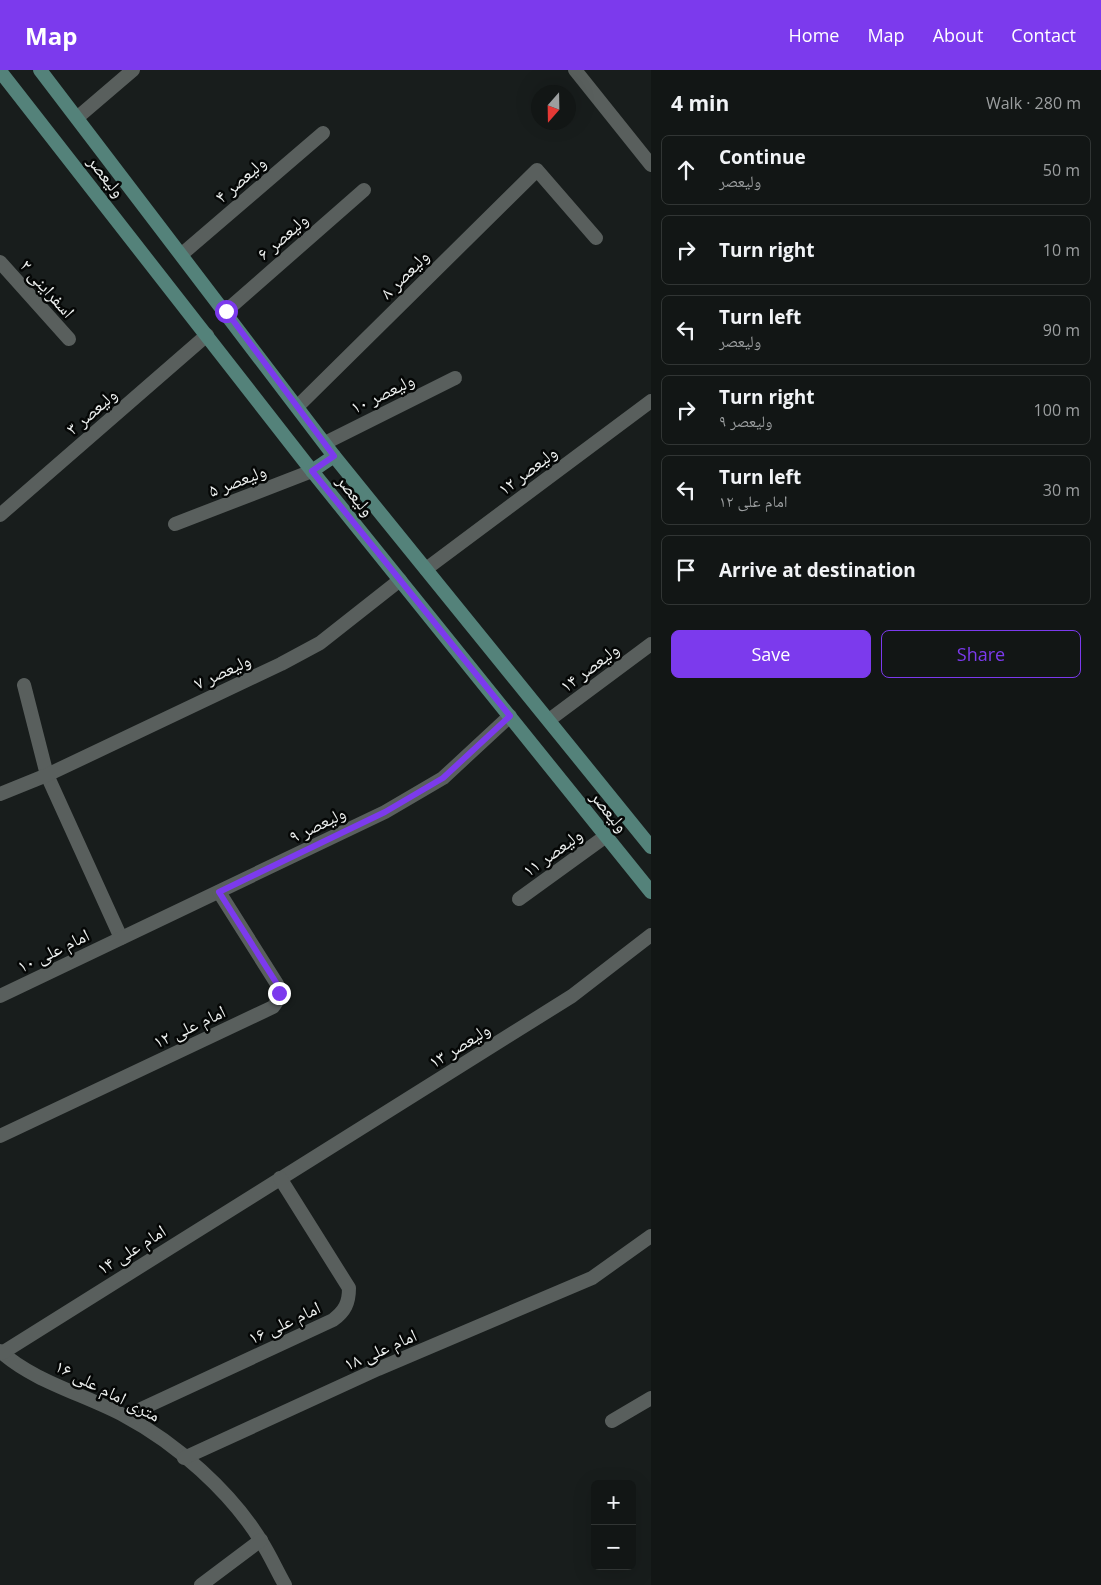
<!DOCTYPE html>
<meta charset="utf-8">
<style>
body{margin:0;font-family:"Open Sans","Noto Naskh Arabic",sans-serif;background:#1b1f1e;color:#f1f3f6}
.controls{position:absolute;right:15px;bottom:15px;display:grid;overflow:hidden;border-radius:8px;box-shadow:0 5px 20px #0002}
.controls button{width:45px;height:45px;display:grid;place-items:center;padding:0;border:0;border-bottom:1px solid #313534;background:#121615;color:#f1f3f6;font:25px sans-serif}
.compass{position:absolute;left:531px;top:15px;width:45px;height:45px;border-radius:50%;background:#121615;box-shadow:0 5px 20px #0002;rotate:200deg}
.stop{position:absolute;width:15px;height:15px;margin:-11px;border:4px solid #7c3aed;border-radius:50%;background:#fff}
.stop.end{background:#7c3aed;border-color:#fff;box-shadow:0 1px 5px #0008}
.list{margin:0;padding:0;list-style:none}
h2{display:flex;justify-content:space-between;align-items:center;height:65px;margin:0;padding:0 20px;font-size:21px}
h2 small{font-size:16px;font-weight:400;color:#9c9fa0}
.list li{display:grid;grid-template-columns:32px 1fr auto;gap:15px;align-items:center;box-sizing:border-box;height:70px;margin:0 10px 10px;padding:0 10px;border:1px solid #313534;border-radius:8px}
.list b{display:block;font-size:19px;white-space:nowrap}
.list p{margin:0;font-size:16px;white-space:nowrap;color:#9c9fa0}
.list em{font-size:16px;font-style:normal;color:#9c9fa0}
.actions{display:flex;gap:10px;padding:15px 20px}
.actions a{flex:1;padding:11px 0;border:1px solid #7c3aed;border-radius:8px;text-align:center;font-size:18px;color:#7c3aed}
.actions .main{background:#7c3aed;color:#fff}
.icon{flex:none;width:28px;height:28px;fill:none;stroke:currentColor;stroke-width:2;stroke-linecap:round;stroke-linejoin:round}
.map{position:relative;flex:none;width:651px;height:1515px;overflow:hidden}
header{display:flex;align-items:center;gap:30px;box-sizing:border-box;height:70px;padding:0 25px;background:#7c3aed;color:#fff}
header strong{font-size:24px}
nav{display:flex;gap:28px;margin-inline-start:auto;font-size:18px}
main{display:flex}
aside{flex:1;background:#121615}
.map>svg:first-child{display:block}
</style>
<header>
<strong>Map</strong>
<nav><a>Home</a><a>Map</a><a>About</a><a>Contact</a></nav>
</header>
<main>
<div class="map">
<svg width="651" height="1515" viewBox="0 0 651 1515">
<rect width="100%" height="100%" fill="#181d1c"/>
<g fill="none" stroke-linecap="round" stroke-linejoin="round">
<g stroke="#595f5d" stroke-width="14">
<path d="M78 47 133 0"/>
<path d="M182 184 323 63"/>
<path d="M0 192 69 269"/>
<path d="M226 241 364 120"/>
<path d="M298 336 537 100 596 168"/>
<path d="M325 373 455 308"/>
<path d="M0 445 207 265"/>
<path d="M175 454 312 401"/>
<path d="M426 499 651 331"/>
<path d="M24 615 47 705 121 868"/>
<path d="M549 650 651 574"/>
<path d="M0 724 47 705 281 594 320 573 400 510"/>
<path d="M519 829 606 766"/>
<path d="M0 926 385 742 443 708 510 646"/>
<path d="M0 1066 273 937C279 930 279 924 277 914L219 822"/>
<path d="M0 1281C34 1312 84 1324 125 1346 176 1373 231 1422 261 1471 270 1485 277 1501 285 1515"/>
<path d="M2 1283 572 926 651 865"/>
<path d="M126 1346 333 1250C345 1241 349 1233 349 1218L280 1108"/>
<path d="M612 1351 651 1328"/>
<path d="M184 1388 378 1299 592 1208 651 1166"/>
<path d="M201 1515 261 1470"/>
</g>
<path stroke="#595f5d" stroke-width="14" d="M575 0 651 95"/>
<g stroke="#54827a" stroke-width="14">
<path d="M40 0 334 386 651 777"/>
<path d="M0 1 312 401 651 822"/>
<path d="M312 401 334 386"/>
</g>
</g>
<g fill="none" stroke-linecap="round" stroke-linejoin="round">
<path stroke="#7c3aed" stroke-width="6" d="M226 241 334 386 312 401 510 646 443 708 385 742 219 822 277 914 279 923"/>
</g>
<g text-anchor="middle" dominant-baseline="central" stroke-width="5" stroke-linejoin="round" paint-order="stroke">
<g font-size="18" fill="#edf0ef" stroke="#050706">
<text transform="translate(107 106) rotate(52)">ولیعصر</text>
<text transform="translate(240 109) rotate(-41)">ولیعصر ۴</text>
<text transform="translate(282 166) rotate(-41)">ولیعصر ۶</text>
<text transform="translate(404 204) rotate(-45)">ولیعصر ۸</text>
<text transform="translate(48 218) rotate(48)">اسفراینی ۲</text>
<text transform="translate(382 323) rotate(-26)">ولیعصر ۱۰</text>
<text transform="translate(91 341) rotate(-41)">ولیعصر ۳</text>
<text transform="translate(527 400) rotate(-37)">ولیعصر ۱۲</text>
<text transform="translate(237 410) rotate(-21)">ولیعصر ۵</text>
<text transform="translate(356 425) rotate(51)">ولیعصر</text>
<text transform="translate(589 597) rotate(-37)">ولیعصر ۱۴</text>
<text transform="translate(222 601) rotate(-25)">ولیعصر ۷</text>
<text transform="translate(610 741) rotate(51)">ولیعصر</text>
<text transform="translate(317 754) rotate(-26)">ولیعصر ۹</text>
<text transform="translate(552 782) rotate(-36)">ولیعصر ۱۱</text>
<text transform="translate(53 880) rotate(-26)">امام علی ۱۰</text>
<text transform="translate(189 956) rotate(-25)">امام علی ۱۲</text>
<text transform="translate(459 975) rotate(-32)">ولیعصر ۱۳</text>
<text transform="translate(131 1179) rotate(-32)">امام علی ۱۴</text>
<text transform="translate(284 1252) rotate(-25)">امام علی ۱۶</text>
<text transform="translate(380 1279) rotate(-24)">امام علی ۱۸</text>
<text transform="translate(108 1320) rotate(27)">۱۶ متری امام علی</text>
</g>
</g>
</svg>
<div class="controls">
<button>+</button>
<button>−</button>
</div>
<svg class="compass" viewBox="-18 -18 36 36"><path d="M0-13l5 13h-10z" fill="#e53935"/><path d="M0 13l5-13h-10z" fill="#9c9fa0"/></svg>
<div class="stop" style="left:226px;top:241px"></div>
<div class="stop end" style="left:279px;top:923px"></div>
</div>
<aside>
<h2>4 min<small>Walk · 280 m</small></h2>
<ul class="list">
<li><svg class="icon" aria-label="ahead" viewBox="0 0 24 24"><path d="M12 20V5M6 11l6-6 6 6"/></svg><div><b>Continue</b><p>ولیعصر</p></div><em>50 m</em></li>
<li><svg class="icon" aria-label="right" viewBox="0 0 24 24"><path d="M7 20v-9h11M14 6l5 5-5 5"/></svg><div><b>Turn right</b></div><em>10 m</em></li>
<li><svg class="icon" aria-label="left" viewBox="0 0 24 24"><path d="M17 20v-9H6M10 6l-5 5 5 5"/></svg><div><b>Turn left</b><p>ولیعصر</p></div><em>90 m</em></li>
<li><svg class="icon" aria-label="right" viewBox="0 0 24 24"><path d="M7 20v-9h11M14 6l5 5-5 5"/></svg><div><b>Turn right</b><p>ولیعصر ۹</p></div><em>100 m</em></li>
<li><svg class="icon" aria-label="left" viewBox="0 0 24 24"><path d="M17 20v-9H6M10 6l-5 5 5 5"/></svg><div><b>Turn left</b><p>امام علی ۱۲</p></div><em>30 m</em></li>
<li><svg class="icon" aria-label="arrive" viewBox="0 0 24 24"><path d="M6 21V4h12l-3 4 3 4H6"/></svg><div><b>Arrive at destination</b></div></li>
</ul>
<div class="actions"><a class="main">Save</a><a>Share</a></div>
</aside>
</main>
